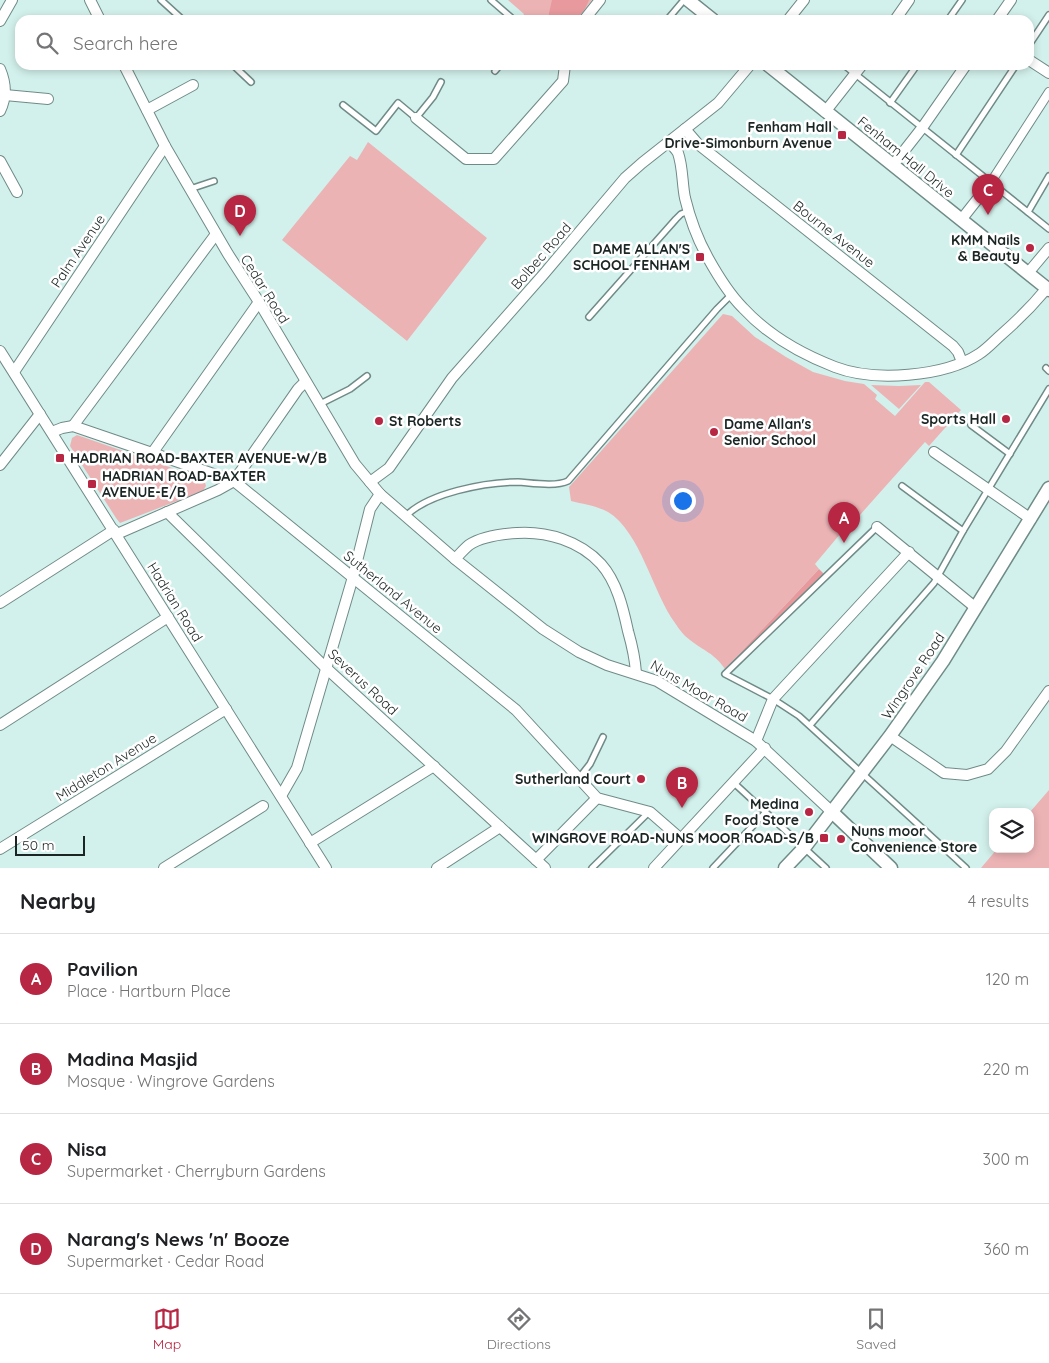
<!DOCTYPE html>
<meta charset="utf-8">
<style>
body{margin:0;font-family:Quicksand,sans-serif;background:#f6f6f6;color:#202124}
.controls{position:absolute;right:15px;bottom:15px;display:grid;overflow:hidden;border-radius:10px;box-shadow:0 2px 8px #0003}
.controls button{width:45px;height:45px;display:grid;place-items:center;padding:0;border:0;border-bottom:1px solid #e0e0e0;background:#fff;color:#202124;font:25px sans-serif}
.scale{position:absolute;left:15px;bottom:12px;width:70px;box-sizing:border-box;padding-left:5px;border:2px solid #1a2524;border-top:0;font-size:14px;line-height:18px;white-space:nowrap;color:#1a2524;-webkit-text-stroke:4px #fff;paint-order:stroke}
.you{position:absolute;left:682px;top:500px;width:18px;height:18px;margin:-12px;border:4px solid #fff;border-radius:50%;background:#1a73e8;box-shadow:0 0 0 8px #1a73e833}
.badge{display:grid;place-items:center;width:32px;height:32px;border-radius:50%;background:#b72643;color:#fff;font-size:16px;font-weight:700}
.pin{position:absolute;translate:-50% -41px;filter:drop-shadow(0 1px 2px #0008)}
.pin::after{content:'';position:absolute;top:26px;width:18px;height:15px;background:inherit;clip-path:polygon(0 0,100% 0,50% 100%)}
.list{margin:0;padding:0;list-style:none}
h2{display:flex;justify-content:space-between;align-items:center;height:65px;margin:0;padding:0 20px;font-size:21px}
h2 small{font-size:16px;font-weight:400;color:#757577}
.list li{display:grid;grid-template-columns:32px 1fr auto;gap:15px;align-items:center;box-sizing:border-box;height:90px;padding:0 20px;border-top:1px solid #e0e0e0}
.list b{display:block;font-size:19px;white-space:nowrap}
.list p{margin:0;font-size:16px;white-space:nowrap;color:#757577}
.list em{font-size:16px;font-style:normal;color:#757577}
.icon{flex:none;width:28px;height:28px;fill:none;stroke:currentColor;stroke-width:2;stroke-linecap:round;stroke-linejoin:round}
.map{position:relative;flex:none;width:1049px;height:868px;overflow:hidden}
.search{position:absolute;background:#fff;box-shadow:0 2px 8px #0003;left:15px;right:15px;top:15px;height:55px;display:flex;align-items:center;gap:12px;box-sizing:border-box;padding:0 18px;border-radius:15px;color:#757577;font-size:19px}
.sheet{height:425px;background:#fff}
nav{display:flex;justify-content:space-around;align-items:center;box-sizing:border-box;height:70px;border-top:1px solid #e0e0e0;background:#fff;font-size:14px;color:#757577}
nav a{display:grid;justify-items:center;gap:2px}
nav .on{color:#b72643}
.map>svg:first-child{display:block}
</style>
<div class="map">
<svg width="1049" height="868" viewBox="0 0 1049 868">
<rect width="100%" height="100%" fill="#d3f1ec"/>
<g fill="#ecb3b5">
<path d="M508 0H592L576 20H521L524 14Z"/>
<path d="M368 142 487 238 407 341 282 240 350 156 357 160Z"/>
<path d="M723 314 732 316 755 337 786 357 813 372 845 381 864 384 877 395 875 399 895 416 925 382H929L961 410 929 446 925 442 859 516 854 512 851 521 815 564 819 569 725 669C714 653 704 651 690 640 684 636 679 629 675 623 653 593 640 531 608 512 597 506 583 504 571 501L569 487Z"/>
<path d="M871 385 899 386 921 385 899 409Z"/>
<path d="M77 435 204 479 206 486 203 491 120 523 116 518 70 446 72 438Z"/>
<path d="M1049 790V868H981L997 849H1030V812Z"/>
</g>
<g fill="#e8999d">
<path d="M552 0H589L585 9 576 20H549V13Z"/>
<path d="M819 569 824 574 725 669Z"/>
</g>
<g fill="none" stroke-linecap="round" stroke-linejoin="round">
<g stroke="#708b87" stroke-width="8">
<g id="service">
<path d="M161 0 183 20"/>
<path d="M491 0 514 20"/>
<path d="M667 20 684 0"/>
<path d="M948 20 962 0"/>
<path d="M1029 45 1049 15"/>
<path d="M233 65 251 82"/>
<path d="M844 65 1049 229"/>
<path d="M495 71 500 65"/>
<path d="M890 103 917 65"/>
<path d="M343 105 376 131 398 103 416 118 433 97 441 82"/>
<path d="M956 155 1016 65"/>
<path d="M190 189 214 181"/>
<path d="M1028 212 1049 176"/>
<path d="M589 317 676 219 681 214 689 211"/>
<path d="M1046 368 1049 371"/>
<path d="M320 404 350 389 367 376"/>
<path d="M971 425 1010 454"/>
<path d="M902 486 963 531"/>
<path d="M405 517C427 493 486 482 518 482 532 483 556 487 568 481L717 309 731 295"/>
<path d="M877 527 725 674 773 699 799 716 966 868"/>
<path d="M810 725 934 583 963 531 1049 389"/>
<path d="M579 778 590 764 603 737"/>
<path d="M734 783 826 868"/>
<path d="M592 868 649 812"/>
<path d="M713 868 765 813"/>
</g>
</g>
<g stroke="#708b87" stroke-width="10">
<path id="pedestrian" d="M991 182 1049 92"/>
</g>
<g stroke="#708b87" stroke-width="12">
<g id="minor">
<path d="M90 0 100 20"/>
<path d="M584 20 600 0"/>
<path d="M788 20 804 0"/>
<path d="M895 20 909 0"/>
<path d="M997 20 1011 0"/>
<path d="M0 21 12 0"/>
<path d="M1029 60 1049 73"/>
<path d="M124 65 165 146 228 254 259 302 355 464 380 494 455 559 543 629 579 652 607 665 657 681 756 741 832 812"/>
<path d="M0 69C6 83 7 97 0 111"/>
<path d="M5 95 48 99"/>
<path d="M147 110 193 85"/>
<path d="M825 112 862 65"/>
<path d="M416 118 466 159H494L563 81 565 65"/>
<path d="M685 129 698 144 953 346 958 352 962 362"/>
<path d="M669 141C671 145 676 149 678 153 683 167 682 184 685 198 690 219 698 240 708 258 718 276 729 294 743 308 768 335 801 354 835 367 874 382 944 377 979 354 987 349 994 341 1002 334 1018 320 1033 305 1047 288"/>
<path d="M0 161 17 192"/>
<path d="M893 165 922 128 966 65"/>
<path d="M961 220 991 182"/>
<path d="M1028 273 1049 248"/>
<path d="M0 351 326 868"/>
<path d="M14 372 165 146"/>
<path d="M73 426 216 234"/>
<path d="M52 432 62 428 73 426 234 481 516 710 597 798 650 812 681 839"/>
<path d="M153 452 259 302"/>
<path d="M934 452 1031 519"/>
<path d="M0 465 40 414"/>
<path d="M370 482 389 468 452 378 543 275 625 178 642 163 718 103 750 65"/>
<path d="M167 512 326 668 545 868"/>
<path d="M877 527 976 608"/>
<path d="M117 534 218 490 234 481 298 389 305 382"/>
<path d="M455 559C459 555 464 549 469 545 481 537 502 534 517 533 547 531 580 541 601 564 617 582 623 608 628 631 632 645 635 658 636 673"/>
<path d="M0 603 114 530"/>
<path d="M0 725 168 617"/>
<path d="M890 736 944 773 967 775 988 769 1006 751 1049 691"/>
<path d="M756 741 773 699 909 552"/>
<path d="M281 796 297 768 353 577 370 509 380 494"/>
<path d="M310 843 434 766"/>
<path d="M0 849 226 709"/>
<path d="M536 860 597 798"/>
<path d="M164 868 263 806"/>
<path d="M437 868 500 827"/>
<path d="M654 868 765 748"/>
</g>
</g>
<g stroke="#708b87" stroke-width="15">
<g id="tertiary">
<path d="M688 0 713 20"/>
<path d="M768 65 1049 290"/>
<path d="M832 812 891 868"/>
<path d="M785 868 804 848 890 736 943 661 1049 488"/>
</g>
</g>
<use href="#service" stroke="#fff" stroke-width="5"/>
<use href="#pedestrian" stroke="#fff" stroke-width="8"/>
<use href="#minor" stroke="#fff" stroke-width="10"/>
<use href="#tertiary" stroke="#fff" stroke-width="12"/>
</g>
<g fill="#b72643" stroke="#fff" stroke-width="2">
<rect x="837" y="130" width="10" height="10" rx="2.5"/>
<circle cx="1030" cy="248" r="5"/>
<rect x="695" y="252" width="10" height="10" rx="2.5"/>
<circle cx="1006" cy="419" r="5"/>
<circle cx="379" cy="421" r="5"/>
<circle cx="714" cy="432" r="5"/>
<rect x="55" y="453" width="10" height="10" rx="2.5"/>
<rect x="87" y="479" width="10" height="10" rx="2.5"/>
<circle cx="641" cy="779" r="5"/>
<circle cx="809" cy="812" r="5"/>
<rect x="819" y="833" width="10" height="10" rx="2.5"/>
<circle cx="841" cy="839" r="5"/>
</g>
<g text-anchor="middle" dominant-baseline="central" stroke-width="5" stroke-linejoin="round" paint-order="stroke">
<g font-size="14" font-weight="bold" fill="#1a2524" stroke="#fff" text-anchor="end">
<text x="832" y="127">Fenham Hall<tspan x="832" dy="16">Drive-Simonburn Avenue</tspan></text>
<text x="1020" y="240">KMM Nails<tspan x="1020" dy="16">&amp; Beauty</tspan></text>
<text x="690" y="249">DAME ALLAN'S<tspan x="690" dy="16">SCHOOL FENHAM</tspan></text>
<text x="996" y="419">Sports Hall</text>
<text x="389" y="421" text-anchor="start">St Roberts</text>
<text x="724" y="424" text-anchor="start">Dame Allan's<tspan x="724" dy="16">Senior School</tspan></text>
<text x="70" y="458" text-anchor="start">HADRIAN ROAD-BAXTER AVENUE-W/B</text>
<text x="102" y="476" text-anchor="start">HADRIAN ROAD-BAXTER<tspan x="102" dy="16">AVENUE-E/B</tspan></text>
<text x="631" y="779">Sutherland Court</text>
<text x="799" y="804">Medina<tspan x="799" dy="16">Food Store</tspan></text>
<text x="851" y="831" text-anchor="start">Nuns moor<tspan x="851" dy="16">Convenience Store</tspan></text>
<text x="814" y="838">WINGROVE ROAD-NUNS MOOR ROAD-S/B</text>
</g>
<g font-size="14" fill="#1a2524" stroke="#fff">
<text transform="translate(906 157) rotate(39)">Fenham Hall Drive</text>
<text transform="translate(834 234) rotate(38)">Bourne Avenue</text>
<text transform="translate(78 251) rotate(-56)">Palm Avenue</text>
<text transform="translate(541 256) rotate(-49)">Bolbec Road</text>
<text transform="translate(265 289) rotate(58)">Cedar Road</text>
<text transform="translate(393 592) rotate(39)">Sutherland Avenue</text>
<text transform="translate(175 602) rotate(58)">Hadrian Road</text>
<text transform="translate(913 676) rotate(-56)">Wingrove Road</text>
<text transform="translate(363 682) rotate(43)">Severus Road</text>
<text transform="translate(699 691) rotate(30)">Nuns Moor Road</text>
<text transform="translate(106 767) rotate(-32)">Middleton Avenue</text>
</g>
</g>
</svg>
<div class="controls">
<button><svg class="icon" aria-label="layers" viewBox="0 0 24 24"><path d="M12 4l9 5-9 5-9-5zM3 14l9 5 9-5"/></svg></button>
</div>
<div class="scale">50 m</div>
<div class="you"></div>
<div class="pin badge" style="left:844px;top:543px">A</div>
<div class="pin badge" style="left:682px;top:808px">B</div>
<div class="pin badge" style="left:988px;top:215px">C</div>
<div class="pin badge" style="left:240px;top:236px">D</div>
<div class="search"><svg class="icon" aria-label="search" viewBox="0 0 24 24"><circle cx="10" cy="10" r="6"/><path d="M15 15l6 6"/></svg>Search here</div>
</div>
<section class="sheet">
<h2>Nearby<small>4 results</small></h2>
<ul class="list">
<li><span class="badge">A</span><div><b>Pavilion</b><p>Place · Hartburn Place</p></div><em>120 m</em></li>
<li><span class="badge">B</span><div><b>Madina Masjid</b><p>Mosque · Wingrove Gardens</p></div><em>220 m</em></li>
<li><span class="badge">C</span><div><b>Nisa</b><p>Supermarket · Cherryburn Gardens</p></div><em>300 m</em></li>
<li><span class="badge">D</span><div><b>Narang's News 'n' Booze</b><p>Supermarket · Cedar Road</p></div><em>360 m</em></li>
</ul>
</section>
<nav>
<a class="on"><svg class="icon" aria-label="map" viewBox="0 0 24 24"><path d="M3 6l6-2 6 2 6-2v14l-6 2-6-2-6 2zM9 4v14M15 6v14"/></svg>Map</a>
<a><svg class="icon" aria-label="directions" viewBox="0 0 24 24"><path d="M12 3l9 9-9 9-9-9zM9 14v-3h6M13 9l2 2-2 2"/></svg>Directions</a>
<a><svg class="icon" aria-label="saved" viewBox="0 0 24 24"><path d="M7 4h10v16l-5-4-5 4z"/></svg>Saved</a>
</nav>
